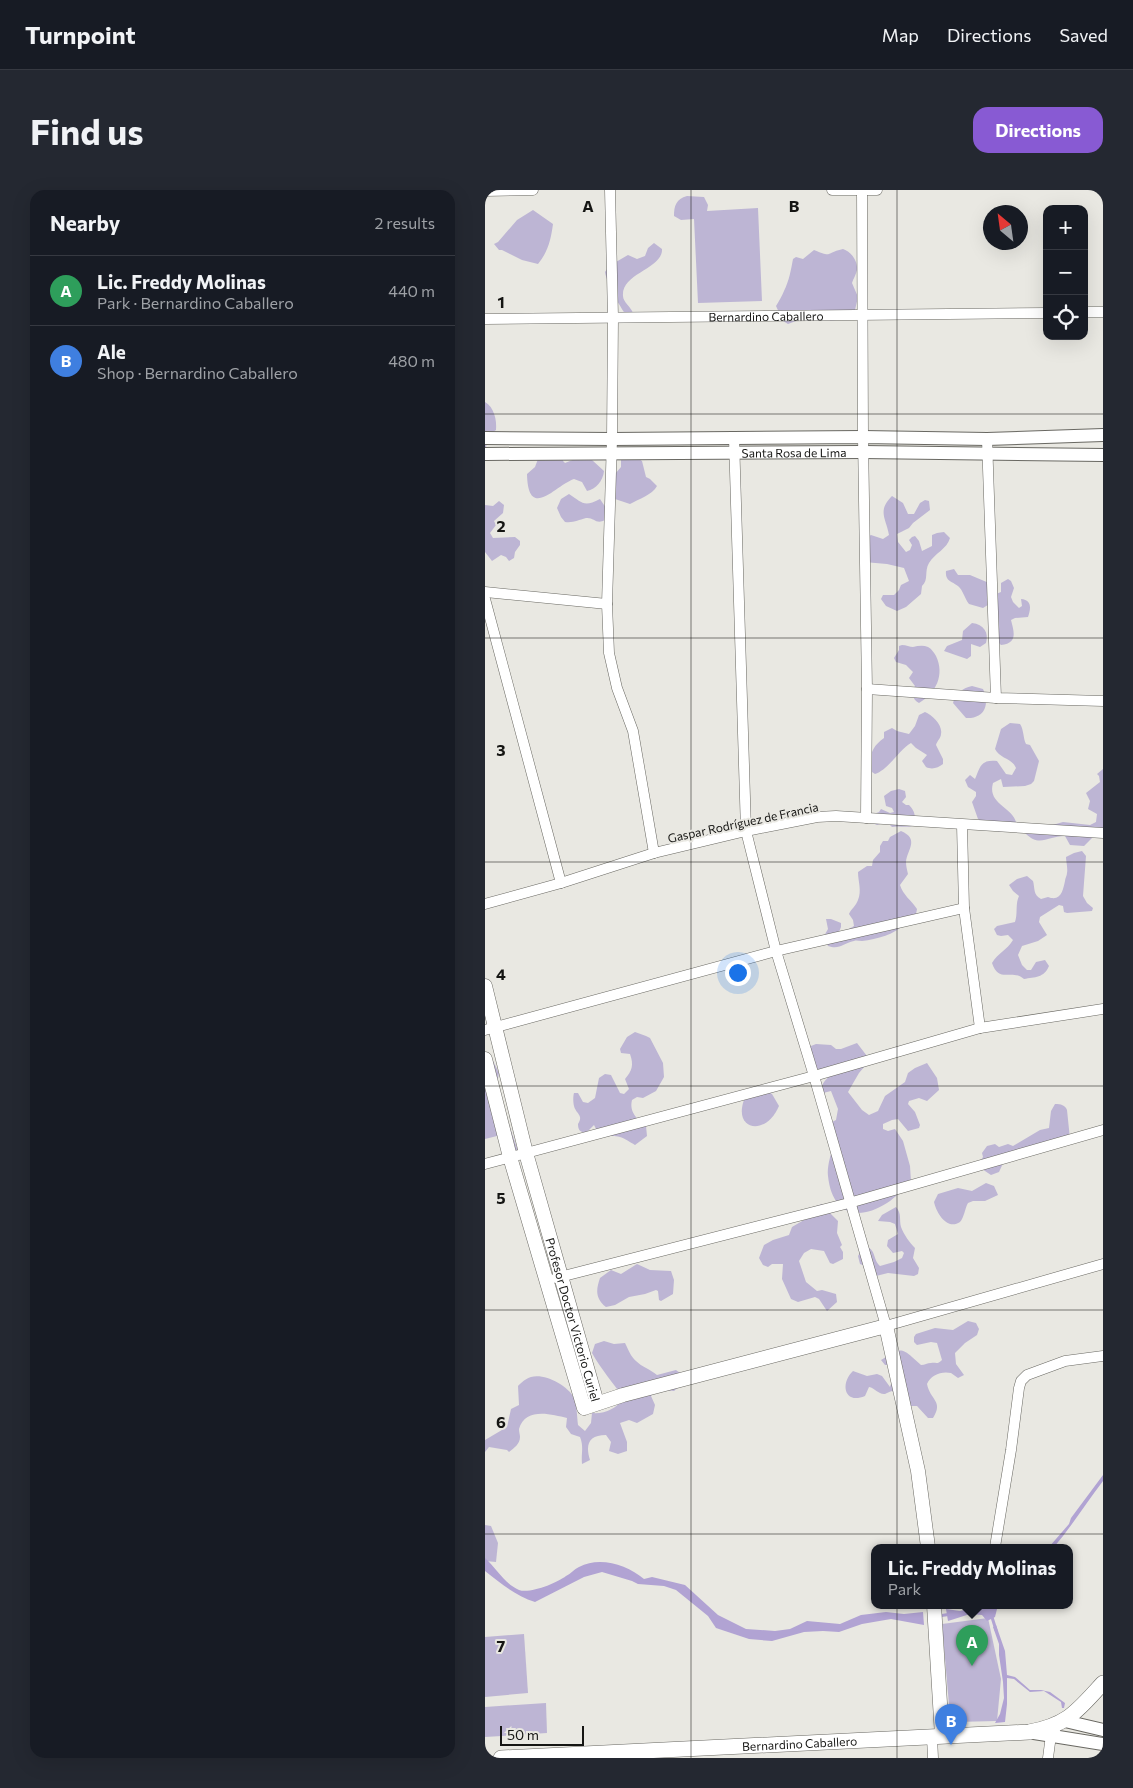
<!DOCTYPE html>
<meta charset="utf-8">
<style>
body{margin:0;font-family:Commissioner,sans-serif;background:#242831;color:#f1f3f6}
.controls{position:absolute;right:15px;top:15px;display:grid;overflow:hidden;border-radius:10px;box-shadow:0 5px 20px #0002}
.controls button{width:45px;height:45px;display:grid;place-items:center;padding:0;border:0;border-bottom:1px solid #363941;background:#171b24;color:#f1f3f6;font:25px sans-serif}
.compass{position:absolute;left:498px;top:15px;width:45px;height:45px;border-radius:50%;background:#171b24;box-shadow:0 5px 20px #0002;rotate:331deg}
.scale{position:absolute;left:15px;bottom:12px;width:84px;box-sizing:border-box;padding-left:5px;border:2px solid #151513;border-top:0;font-size:14px;line-height:18px;white-space:nowrap;color:#151513;-webkit-text-stroke:4px #e9e8e2;paint-order:stroke}
.you{position:absolute;left:252px;top:782px;width:18px;height:18px;margin:-12px;border:4px solid #fff;border-radius:50%;background:#1a73e8;box-shadow:0 0 0 8px #1a73e833}
.badge{display:grid;place-items:center;width:32px;height:32px;border-radius:50%;background:#885ad3;color:#fff;font-size:16px;font-weight:700}
.pin{position:absolute;translate:-50% -41px;filter:drop-shadow(0 1px 2px #0008)}
.pin::after{content:'';position:absolute;top:26px;width:18px;height:15px;background:inherit;clip-path:polygon(0 0,100% 0,50% 100%)}
.popup{position:absolute;left:386px;top:1354px;width:202px;height:65px;box-sizing:border-box;display:grid;place-content:center;border-radius:10px;background:#171b24;filter:drop-shadow(0 1px 4px #0005);font-size:16px;white-space:nowrap;color:#9ea1a6}
.popup b{font-size:19px;color:#f1f3f6}
.popup::after{content:'';position:absolute;left:50%;top:100%;margin-left:-10px;border:10px solid transparent;border-top-color:#171b24}
.list{margin:0;padding:0;list-style:none}
h2{display:flex;justify-content:space-between;align-items:center;height:65px;margin:0;padding:0 20px;font-size:21px}
h2 small{font-size:16px;font-weight:400;color:#9ea1a6}
.list li{display:grid;grid-template-columns:32px 1fr auto;gap:15px;align-items:center;box-sizing:border-box;height:70px;padding:0 20px;border-top:1px solid #363941}
.list b{display:block;font-size:19px;white-space:nowrap}
.list p{margin:0;font-size:16px;white-space:nowrap;color:#9ea1a6}
.list em{font-size:16px;font-style:normal;color:#9ea1a6}
.icon{flex:none;width:28px;height:28px;fill:none;stroke:currentColor;stroke-width:2;stroke-linecap:round;stroke-linejoin:round}
.map{position:relative;flex:none;width:618px;height:1568px;overflow:hidden;border-radius:15px}
header{display:flex;align-items:center;gap:30px;box-sizing:border-box;height:70px;padding:0 25px;background:#171b24;border-bottom:1px solid #363941}
header strong{font-size:24px}
nav{display:flex;gap:28px;margin-inline-start:auto;font-size:18px}
.intro{display:flex;align-items:center;justify-content:space-between;box-sizing:border-box;height:120px;padding:0 30px}
h1{margin:0;font-size:35px}
.button{padding:12px 22px;border-radius:15px;background:#885ad3;color:#fff;font-size:18px;font-weight:700}
main{display:flex;gap:30px;padding:0 30px}
aside{flex:1;background:#171b24;border-radius:15px;box-shadow:0 5px 20px #0002}
.map>svg:first-child{display:block}
</style>
<header>
<strong>Turnpoint</strong>
<nav><a>Map</a><a>Directions</a><a>Saved</a></nav>
</header>
<div class="intro"><h1>Find us</h1><a class="button">Directions</a></div>
<main>
<aside>
<h2>Nearby<small>2 results</small></h2>
<ul class="list">
<li><span class="badge" style="background:#2e9e5b">A</span><div><b>Lic. Freddy Molinas</b><p>Park · Bernardino Caballero</p></div><em>440 m</em></li>
<li><span class="badge" style="background:#3f7fe0">B</span><div><b>Ale</b><p>Shop · Bernardino Caballero</p></div><em>480 m</em></li>
</ul>
</aside>
<div class="map">
<svg width="618" height="1568" viewBox="0 0 618 1568">
<rect width="100%" height="100%" fill="#e9e8e2"/>
<g fill="#bdb5d4">
<path d="M202 6 219 7 223 15 222 21 273 18 277 111 213 113 209 29 196 30 189 26C189 16 191 9 202 6Z"/>
<path d="M48 20 68 34C66 49 63 62 53 74L37 70 17 60H14L9 54 13 52 32 30Z"/>
<path d="M169 53 177 59C178 79 136 83 138 106 138 112 146 117 148 123L144 129C136 119 122 94 120 82L124 76 143 65 152 69 160 66 163 58Z"/>
<path d="M358 59C367 62 373 72 372 80 371 85 368 89 367 93L373 107 370 120 371 123 363 128 345 131 346 124 311 131 303 134 298 131 291 116C294 111 297 106 299 101 304 91 306 80 308 69L311 67 318 69 329 60C348 68 340 63 358 59Z"/>
<path d="M0 212C9 217 12 230 11 240L5 244 0 260Z"/>
<path d="M146 264 157 271 161 287 165 289 172 296C167 305 154 309 145 314L130 309 129 306 130 284 136 277V268Z"/>
<path d="M77 266 78 271 80 273 95 267 107 270 119 281C118 291 111 299 102 301L97 292 89 289C71 295 43 332 42 284L50 277 53 269Z"/>
<path d="M84 304C97 312 98 318 115 309L121 318 120 330C111 335 109 327 101 328 93 330 89 333 80 332L76 327 72 318 76 309Z"/>
<path d="M407 306 418 313 423 324H429L435 313 440 310 444 311 445 320 428 333 424 338 412 344 413 352 421 362 425 360 427 355 424 350 427 347 430 346 434 351 437 361 447 356V345L452 343 459 342 465 348C462 359 450 363 444 373 439 381 444 390 437 396L436 404 421 417 412 421 401 416 396 409 398 405H409L414 400 416 395 424 391 419 378 402 374 379 372V349L386 345 398 349 404 345C401 328 392 321 407 306Z"/>
<path d="M14 311 19 315 18 323 9 331 11 335 5 343 8 348 30 347 35 351V355L30 362 29 368 24 371 21 367 16 365 7 371 0 362V315L8 316Z"/>
<path d="M469 379 473 385H485L504 393 511 404 516 402V393L523 389 526 391 529 398 526 407 528 412 534 418 537 416 536 409C547 410 546 418 543 427L530 428 526 430C529 442 533 453 516 455L513 452 506 413 498 418 484 414C480 409 478 400 473 396 466 391 460 391 461 381Z"/>
<path d="M487 433C499 434 504 443 501 453L495 457 486 454V466L482 469 459 461 462 456 477 450 478 441Z"/>
<path d="M417 455C421 455 425 457 428 457 433 456 438 455 443 457 447 459 449 463 451 466 460 485 451 503 434 513 427 510 426 501 430 496L424 488 428 482 421 475 411 472 409 468 414 460V456Z"/>
<path d="M487 496 498 499C505 514 500 529 481 528L468 513C470 504 477 498 487 496Z"/>
<path d="M440 522C447 525 458 535 456 544 456 548 452 551 451 555L458 569V574C453 578 447 580 441 577L437 571 442 565 431 558 426 553C414 560 403 580 390 584L387 582C383 568 386 557 399 548V542L407 538 412 541 424 544 430 536 434 525Z"/>
<path d="M525 533 535 534C539 540 538 548 541 554L545 555 554 571 549 591 546 594 540 596 518 597 516 589 508 593C502 614 527 617 531 632L528 636 514 642 493 629 487 612 491 606V602L483 597 480 590 485 585 490 589C495 578 495 569 512 571L521 584 527 585 531 578C527 568 515 569 510 559L516 539Z"/>
<path d="M618 579V643L608 647 599 656 585 655 580 646C562 646 555 658 540 643L578 632 605 635 611 632 612 624 603 619 605 611 601 603 615 592 614 586 612 584Z"/>
<path d="M414 599 420 601 421 607 417 612 421 615H424C430 621 431 627 429 635 422 639 415 635 407 637L402 632 392 635 387 633 386 625 394 622 396 619 405 623 409 622 407 618 401 616 399 606 406 601Z"/>
<path d="M416 641C435 649 422 660 421 672 421 676 422 680 423 684L415 695C418 705 426 710 432 719 431 728 426 728 420 733 410 745 392 749 377 751 374 751 371 750 369 751 358 753 355 760 343 756L339 746 343 739 341 729H346L356 733V737L354 742 357 743 369 736 368 730 364 724C366 719 371 716 373 710 377 701 373 691 373 682L382 676H387L388 670 395 662V656L398 651H403L405 647Z"/>
<path d="M597 661 601 666 598 706 602 713 608 718 607 721 582 723 579 722 578 716 574 715 555 727 554 732 562 745 553 751 537 756 533 765 537 775 542 780H546L551 772 560 770 564 776C559 788 550 787 539 789 526 778 514 794 507 773 513 763 522 760 528 750L523 745 516 746 512 745 509 739 512 736 530 732C533 723 530 715 534 706L528 701 524 695 532 689 542 686 548 691C550 698 548 705 556 709L563 707C576 712 578 700 580 691 580 688 582 686 582 683 583 678 581 672 581 667L589 663Z"/>
<path d="M150 842 161 846 165 848 178 873 179 887 171 901 158 908 152 907 147 910C144 922 152 929 161 936L162 946 150 955C145 952 139 948 135 947 120 943 118 954 109 935L101 943C95 942 93 940 93 934 99 925 91 924 89 916 88 912 88 906 89 903H93L98 912 103 913 110 908 114 888 120 884 126 885 135 903 139 904 144 899 140 889C147 881 149 875 145 864L136 863 135 859 142 847Z"/>
<path d="M372 853 385 870 374 883 363 902 377 920 384 925 393 921 400 906 420 892 423 883 430 878 442 873 452 888 454 900 442 911 434 908 424 911 423 914 430 922 435 935 434 938 423 941 413 929 407 930 398 934V939L403 941 410 939 418 951 425 976 426 992C418 999 410 1008 402 1013 372 1032 347 1024 343 986 342 977 345 968 347 959 348 950 347 941 347 932L351 930 353 919 346 901 338 903C335 892 341 891 347 883L344 877H342L336 880 324 876 321 858 331 854 346 855 351 859H356Z"/>
<path d="M0 865H5L14 883 13 888 9 891 33 961 32 965 18 949 12 946 0 949Z"/>
<path d="M281 901 287 904 294 916C281 947 248 940 259 910Z"/>
<path d="M570 914C576 914 580 915 582 920L585 949 520 969 514 982 506 985 497 979 494 973 498 967 497 963 502 956 510 954 514 957 523 954 528 956 555 940 564 938 566 921Z"/>
<path d="M501 993 509 996 513 1005 500 1011H488L483 1013C480 1018 479 1028 475 1032 462 1041 451 1022 449 1012L453 1004 473 998 487 1001Z"/>
<path d="M337 1014H340L344 1022 353 1031 352 1043 357 1055 355 1057 358 1062V1069L348 1074 345 1073 339 1061 326 1059 319 1063 314 1071 321 1092 332 1101 337 1100 351 1104 352 1112 342 1121 334 1109 330 1107 313 1112 306 1109 297 1089 298 1074H287L283 1077 278 1075 274 1068 279 1055 288 1050 304 1045 307 1037 324 1027 328 1017Z"/>
<path d="M411 1017C417 1024 414 1029 416 1037 419 1045 425 1053 430 1058L428 1068 434 1078 433 1084 429 1086 403 1083 391 1086 380 1081 378 1075 375 1074 373 1066 376 1061 382 1057C391 1060 388 1070 395 1076L409 1072 417 1068 419 1063 417 1061 408 1063 402 1056 403 1050 413 1044 410 1034 405 1032 393 1031 397 1025Z"/>
<path d="M152 1074 165 1080 186 1081 189 1090 188 1104 176 1111 174 1110 173 1101 171 1100 160 1104 144 1107 130 1115 121 1117C110 1108 111 1100 115 1088L126 1080 136 1084Z"/>
<path d="M483 1131 491 1133 494 1139 492 1145 480 1153 470 1163 471 1174 479 1185 473 1188 466 1183C456 1181 446 1185 442 1194 445 1210 459 1211 448 1228H443L432 1216H424L407 1201C404 1202 402 1203 400 1204 394 1205 390 1198 384 1197L380 1206C359 1215 355 1193 368 1181L382 1186 392 1184 397 1186 405 1197 408 1188 406 1175H400L396 1170C410 1162 414 1155 427 1167 430 1170 433 1172 436 1175 440 1175 442 1173 446 1173 451 1172 452 1175 457 1170L452 1153 446 1152 432 1155 429 1152V1147L431 1144 450 1138 468 1140Z"/>
<path d="M119 1151 129 1154 140 1153C143 1159 146 1167 151 1171 157 1177 165 1179 172 1185L191 1180 199 1186 196 1195 189 1201 171 1199 166 1206 170 1215 168 1224 152 1233 144 1230 135 1233 142 1252V1261L133 1264 124 1261 126 1252 121 1245C104 1245 100 1254 105 1270L97 1274C96 1263 99 1257 95 1247L86 1244 81 1237 82 1228C66 1224 40 1217 34 1239 34 1242 35 1245 35 1247 35 1254 29 1258 24 1262L22 1260 4 1257 0 1262V1250L22 1237 26 1219 34 1215 33 1196C37 1192 40 1189 46 1187 59 1183 83 1195 89 1208 92 1215 92 1227 93 1235L100 1241 106 1233 107 1223C120 1224 131 1219 139 1208 128 1193 116 1179 107 1163L110 1154Z"/>
<path d="M0 1335 6 1336 13 1353 11 1372 0 1371Z"/>
<path d="M503 1428 516 1489 512 1531 470 1532 465 1526 457 1434Z"/>
<path d="M39 1444 43 1503 0 1507V1447Z"/>
<path d="M61 1513 62 1543 0 1547V1517Z"/>
</g>
<g fill="#b1a3d3">
<path d="M618 1285V1291C601 1313 587 1336 569 1357H564L584 1334 586 1328Z"/>
<path d="M0 1368C11 1378 20 1394 34 1400 45 1404 72 1393 81 1386 86 1384 89 1379 94 1377 115 1366 142 1375 159 1389L167 1387 200 1395 233 1425 261 1439 290 1441 305 1439 322 1431 355 1434 376 1425 401 1422 419 1424 438 1422 439 1435 406 1429 377 1434 354 1442 338 1441 319 1442 287 1451 264 1449 231 1438 223 1426 191 1400 179 1396 153 1394 147 1391 117 1382 99 1387 50 1412C31 1406 15 1393 0 1381Z"/>
<path d="M498 1415H513L510 1427 502 1431 497 1425 485 1424 463 1431 461 1419 475 1421Z"/>
<path d="M511 1435 520 1461 522 1485 530 1487 545 1500H556L565 1502 580 1513 579 1518H577L576 1512 559 1501 545 1502 529 1489 522 1488V1514L520 1532 510 1533 515 1524 519 1508 518 1492 514 1465V1454L508 1437Z"/>
</g>
<g fill="none" stroke-linecap="round" stroke-linejoin="round">
<g stroke="#b1a3d3" stroke-width="3">
<path d="M506 1424 511 1440"/>
<path d="M453 1426 467 1424"/>
</g>
<g stroke="#696862" stroke-width="11">
<g id="minor">
<path d="M125 0 128 127 127 249 122 414 124 463 132 498 148 541 169 663"/>
<path d="M347 0H392"/>
<path d="M377 0 378 247 382 499 381 628"/>
<path d="M0 1 48 0"/>
<path d="M599 122H618"/>
<path id="s1" d="M0 129 562 123"/>
<path d="M249 248 261 641 291 761 329 886 401 1136 618 1074"/>
<path d="M502 249 511 508"/>
<path d="M0 402 122 414"/>
<path d="M0 409 76 693"/>
<path d="M382 499 511 508 618 511"/>
<path d="M477 635 479 718 495 838"/>
<path d="M0 714 76 693 169 663 261 641 332 627 351 626 618 643"/>
<path d="M0 840 291 761 479 718"/>
<path d="M0 974 329 886 495 838 618 819"/>
<path d="M71 1088 364 1013 618 940"/>
<path d="M510 1357 526 1260 534 1198 536 1191 542 1185 580 1171 618 1166"/>
<path d="M447 1547 448 1568"/>
<path d="M563 1568 566 1545 570 1541"/>
</g>
</g>
<g stroke="#696862" stroke-width="14">
<g id="tertiary">
<path d="M0 248 127 249 378 247 502 249 618 245"/>
<path id="s2" d="M0 264 378 262 618 265"/>
<path d="M580 1531 618 1540"/>
<path d="M549 1543 618 1554"/>
</g>
</g>
<g stroke="#696862" stroke-width="15">
<g id="secondary">
<path id="s3" d="M0 796 41 963 112 1213"/>
<path d="M0 869 25 967 99 1218 138 1205 401 1136 433 1281 443 1357"/>
<path d="M449 1415 457 1546"/>
</g>
</g>
<g stroke="#696862" stroke-width="16">
<g id="primary">
<path id="s4" d="M16 1568 544 1542C583 1535 592 1521 618 1493"/>
</g>
</g>
<use href="#minor" stroke="#fff" stroke-width="10"/>
<use href="#tertiary" stroke="#fff" stroke-width="12"/>
<use href="#secondary" stroke="#fff" stroke-width="14"/>
<use href="#primary" stroke="#fff" stroke-width="15"/>
</g>
<path fill="none" stroke="#151513" stroke-width="1" stroke-opacity="0.55" d="M206 0V1568M412 0V1568M0 224H618M0 448H618M0 672H618M0 896H618M0 1120H618M0 1344H618"/>
<g text-anchor="middle" dominant-baseline="central" stroke-width="4" stroke-linejoin="round" paint-order="stroke">
<g font-size="12" fill="#151513" stroke="#e9e8e2">
<text stroke="none"><textPath href="#s1" startOffset="281">Bernardino Caballero</textPath></text>
<text stroke="none"><textPath href="#s2" startOffset="309">Santa Rosa de Lima</textPath></text>
<text transform="translate(258 632) rotate(-12)">Gaspar Rodríguez de Francia</text>
<text stroke="none"><textPath href="#s3" startOffset="345">Profesor Doctor Victorio Curiel</textPath></text>
<text stroke="none"><textPath href="#s4" startOffset="299">Bernardino Caballero</textPath></text>
</g>
</g>
<g font-size="16" text-anchor="middle" font-weight="bold" fill="#151513" stroke="#e9e8e2" stroke-width="4" stroke-linejoin="round" paint-order="stroke">
<text x="103" y="22">A</text>
<text x="309" y="22">B</text>
<text x="16" y="118">1</text>
<text x="16" y="342">2</text>
<text x="16" y="566">3</text>
<text x="16" y="790">4</text>
<text x="16" y="1014">5</text>
<text x="16" y="1238">6</text>
<text x="16" y="1462">7</text>
</g>
</svg>
<div class="controls">
<button>+</button>
<button>−</button>
<button><svg class="icon" aria-label="locate" viewBox="0 0 24 24"><circle cx="12" cy="12" r="6"/><path d="M12 2v4M12 18v4M2 12h4M18 12h4"/></svg></button>
</div>
<svg class="compass" viewBox="-18 -18 36 36"><path d="M0-13l5 13h-10z" fill="#e53935"/><path d="M0 13l5-13h-10z" fill="#9ea1a6"/></svg>
<div class="scale">50 m</div>
<div class="you"></div>
<div class="pin badge" style="left:487px;top:1476px;background:#2e9e5b">A</div>
<div class="popup"><b>Lic. Freddy Molinas</b>Park</div>
<div class="pin badge" style="left:466px;top:1555px;background:#3f7fe0">B</div>
</div>
</main>
